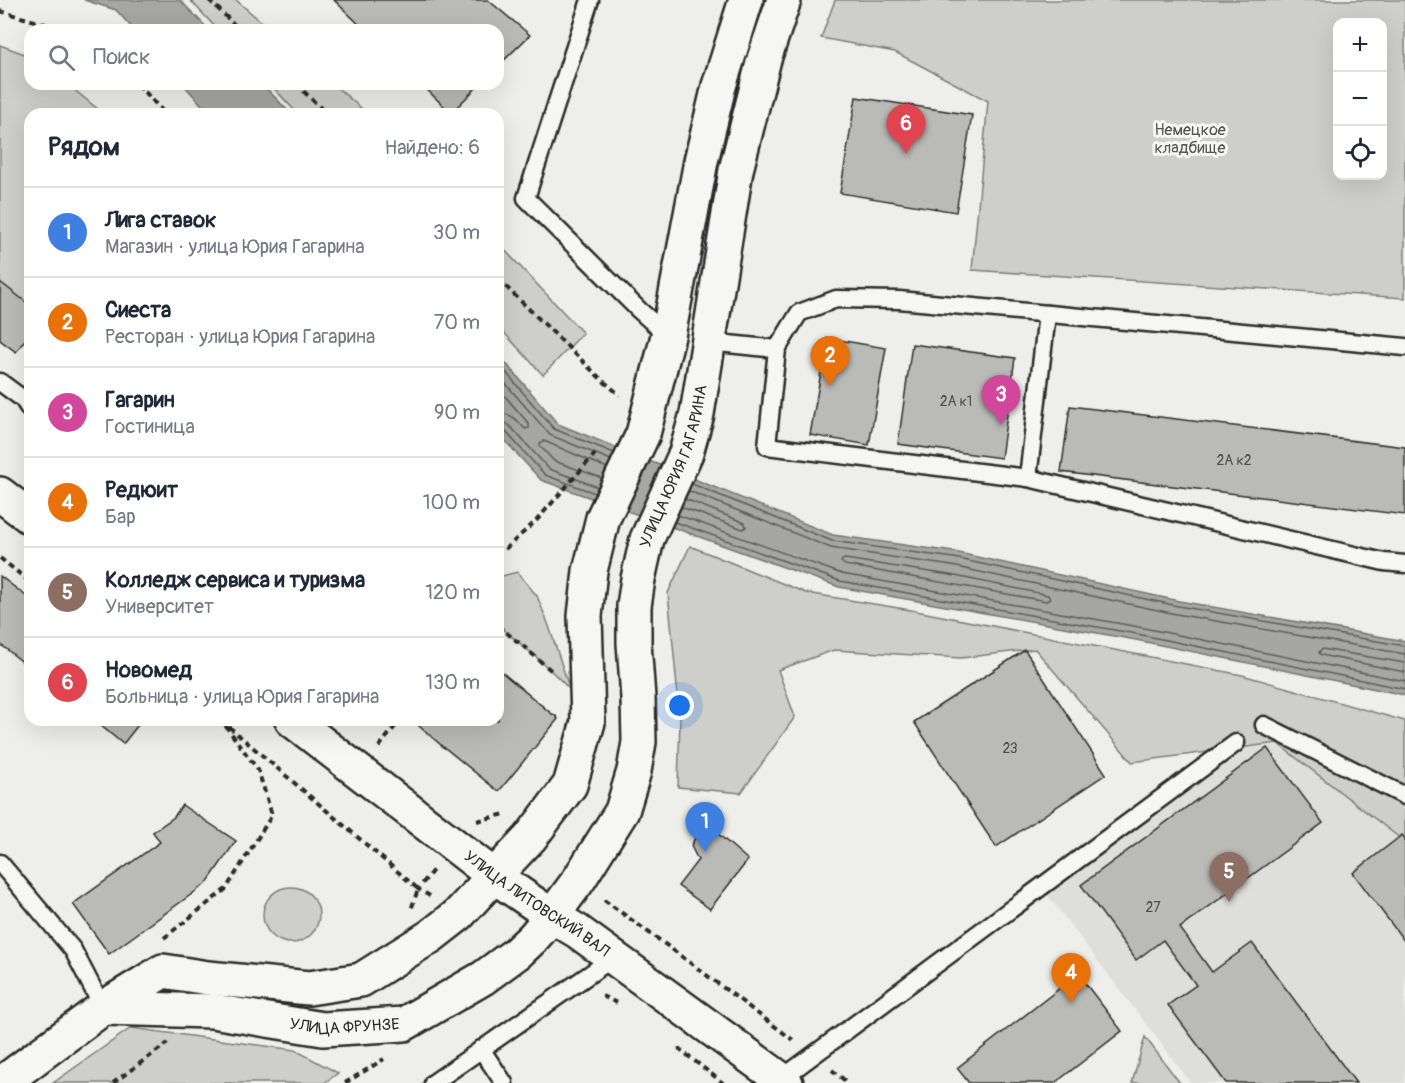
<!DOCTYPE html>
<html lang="ru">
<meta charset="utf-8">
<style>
body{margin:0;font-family:Pangolin,sans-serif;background:#f6f6f7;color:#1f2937}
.controls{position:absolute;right:18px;top:18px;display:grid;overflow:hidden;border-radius:12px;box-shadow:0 6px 24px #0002}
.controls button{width:54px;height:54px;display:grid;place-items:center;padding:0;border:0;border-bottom:2px solid #e0e1e3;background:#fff;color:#1f2937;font:30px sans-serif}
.you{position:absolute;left:680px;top:706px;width:21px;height:21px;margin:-15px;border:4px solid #fff;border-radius:50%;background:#1a73e8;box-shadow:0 0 0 9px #1a73e833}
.badge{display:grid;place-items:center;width:39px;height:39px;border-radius:50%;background:#ea580c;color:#fff;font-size:20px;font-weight:700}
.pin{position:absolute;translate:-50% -50px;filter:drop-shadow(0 2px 3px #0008)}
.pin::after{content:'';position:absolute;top:32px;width:21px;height:18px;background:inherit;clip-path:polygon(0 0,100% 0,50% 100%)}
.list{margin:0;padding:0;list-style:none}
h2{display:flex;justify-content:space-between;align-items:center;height:78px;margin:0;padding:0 24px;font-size:26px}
h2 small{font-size:20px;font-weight:400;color:#747a83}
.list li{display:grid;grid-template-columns:39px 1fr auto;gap:18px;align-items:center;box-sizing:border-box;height:90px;padding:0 24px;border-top:2px solid #e0e1e3}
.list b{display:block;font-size:22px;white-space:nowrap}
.list p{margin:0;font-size:20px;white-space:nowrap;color:#747a83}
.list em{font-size:20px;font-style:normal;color:#747a83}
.icon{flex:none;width:33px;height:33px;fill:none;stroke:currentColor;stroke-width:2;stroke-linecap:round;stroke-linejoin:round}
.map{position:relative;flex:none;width:1405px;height:1083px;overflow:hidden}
.search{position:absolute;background:#fff;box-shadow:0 6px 24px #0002;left:24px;top:24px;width:480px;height:66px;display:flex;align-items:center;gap:15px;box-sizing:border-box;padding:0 21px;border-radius:18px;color:#747a83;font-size:22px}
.panel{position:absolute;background:#fff;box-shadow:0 6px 24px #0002;left:24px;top:108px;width:480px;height:618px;border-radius:18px}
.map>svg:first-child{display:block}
</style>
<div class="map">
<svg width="1405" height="1083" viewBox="0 0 1405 1083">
<rect width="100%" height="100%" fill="#eeeeea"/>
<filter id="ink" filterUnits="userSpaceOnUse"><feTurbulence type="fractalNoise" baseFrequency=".0167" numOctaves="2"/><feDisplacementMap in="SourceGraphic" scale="12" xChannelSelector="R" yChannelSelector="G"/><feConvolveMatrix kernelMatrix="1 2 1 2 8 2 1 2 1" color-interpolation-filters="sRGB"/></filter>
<g filter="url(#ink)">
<path fill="#dededb" d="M1289 715 1405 774V1083H1191L1046 893Z"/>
<g fill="#cececa" stroke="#7c7c7a" stroke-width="1.5" fill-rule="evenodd">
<path d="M190 0H236L271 30H218Z"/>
<path d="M835 0H1405V298L972 270 988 101 895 52 821 38ZM1338 22H1382V176H1338Z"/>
<path d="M0 45 30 56V84H67L104 114H30V323L0 294Z"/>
<path d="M270 84H333L368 114H298Z"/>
<path d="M498 243 583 333 543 375 498 326Z"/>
<path d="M690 546 806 593 911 610 1242 675 1405 721V842L1277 743 1132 762 1035 649 961 658 834 650 778 670 795 717 741 793 678 787 680 718 668 593Z"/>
<path d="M517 572 537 596 549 626 570 690C548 666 524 646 498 626V577Z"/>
<circle cx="291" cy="915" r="28"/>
<path d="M131 1028 295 1050 338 1073 324 1083H53Z"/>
<path d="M1145 1037 1180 1083H1132Z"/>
</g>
<g fill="#a6a6a3" stroke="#757573" stroke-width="1.5">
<path d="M84 0H180L209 30H134L116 10Z"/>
<path d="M183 84H262L291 114H210Z"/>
<path d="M498 354 558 424 833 535 954 552 1179 601 1405 641V695L1136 640 839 587 541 480 498 433Z"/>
</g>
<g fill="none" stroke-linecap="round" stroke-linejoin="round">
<g stroke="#5c5c5b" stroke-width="1.5">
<path d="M498 363 554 429 614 453"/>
<path d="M498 375 550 435 611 460"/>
<path d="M498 388 529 424V428L525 429C517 420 511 413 498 413"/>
<path d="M498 422H504L510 426 549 469 598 487"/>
<path d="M498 429 505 431 545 475 595 493"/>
<path d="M602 478 554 461 540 446V443L544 441 607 468"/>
<path d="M692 484 832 541 954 558 1178 606 1405 646"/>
<path d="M689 491 831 548 952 566 1176 614 1405 654"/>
<path d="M681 507 743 529 746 527 745 523 685 499"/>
<path d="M678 515 842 574 1139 627 1405 681"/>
<path d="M675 522 840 581 1137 634 1405 689"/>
<path d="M845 559 950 575 1048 595 1050 599 1046 601 845 565 841 562 842 560Z"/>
<path d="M1405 663 1322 649 1319 652 1321 655 1405 672"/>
</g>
</g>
<g fill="#babab7" stroke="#2b2b2b" stroke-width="1.5">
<path d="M334 0H488L530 35 498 66V30H365Z"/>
<path d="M421 84H480L451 113Z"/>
<path d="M856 97 972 115 956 212 840 193Z"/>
<path d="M0 282 30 305V333L16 352 0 340Z"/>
<path d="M827 338 886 348 869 445 810 435Z"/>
<path d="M912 344 1015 358 1001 458 898 444Z"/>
<path d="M1070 406 1405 447V515L1061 472Z"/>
<path d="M0 576 30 599V668L0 644Z"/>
<path d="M1025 650 1106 774 996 847 914 722Z"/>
<path d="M498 669 552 714 555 715 558 719 500 790 498 791 445 748 442 747 441 745 413 721V720H498Z"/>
<path d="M94 720H142L123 744Z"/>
<path d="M1267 748 1323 823 1180 928 1212 972 1252 943 1356 1083H1226L1168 1005 1196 985 1163 940 1136 960 1081 885Z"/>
<path d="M182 805 236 841 207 883 109 954 73 904 160 842 153 832 174 817Z"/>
<path d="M717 833 748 860 710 909 678 886 698 860 691 846 697 834Z"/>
<path d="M1402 835 1405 839V942L1353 873Z"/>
<path d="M1078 974 1122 1031 1055 1083H969L957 1068Z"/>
</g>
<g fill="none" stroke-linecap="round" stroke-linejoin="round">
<g stroke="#2b2b2b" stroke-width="21">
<g id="service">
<path d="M590 0 526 198 639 310 668 336"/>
<path d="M708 342 777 349"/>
<path d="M1405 347 899 300 836 299 799 313 777 349 767 446 1028 478 1384 562 1405 564"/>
<path d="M0 382 23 399 30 410"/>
<path d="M1028 478 1047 314"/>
<path d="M1264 725 1405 796"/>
<path d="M0 863 73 950 103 1008"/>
<path d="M481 1049 504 1083"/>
<path d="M781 1079 1236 743"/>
<path d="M433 1083 613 958"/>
</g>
</g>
<g stroke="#2b2b2b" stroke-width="38">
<g id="secondary">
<path id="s1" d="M103 1008 212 1011 323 1029 404 1024 483 978 517 953 532 939 552 916"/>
<path d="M2 1083 103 1008 163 971 208 978 309 988 361 980 431 936 458 915 494 876"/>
</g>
</g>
<g stroke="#2b2b2b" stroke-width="38">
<g id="primary">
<path d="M0 494 30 517"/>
<path id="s2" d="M292 720 494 876 552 916 577 931 786 1083"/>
<path d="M494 876 530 838 570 785 588 722 585 616 590 571 603 518 643 434 668 336 701 161 719 86 746 0"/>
<path id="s3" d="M552 916 578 881 622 811 634 771 639 742 638 698 634 643V606L638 579 647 539 686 453 697 414 736 170 764 59 784 0"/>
</g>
</g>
<g stroke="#2b2b2b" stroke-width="4" stroke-dasharray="6 4.5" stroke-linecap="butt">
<path d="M209 0 240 30"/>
<path d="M0 11 66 30"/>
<path d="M138 84 165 114"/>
<path d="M296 84 327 114"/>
<path d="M498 279 602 380 620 395"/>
<path d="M505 549 536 521 595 454"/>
<path d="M0 558 30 582"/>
<path d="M498 626 523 646 554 673"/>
<path d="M221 720 418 889 411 910"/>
<path d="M379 747 400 720"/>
<path d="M477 821 505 814"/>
<path d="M430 896 418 889 433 870"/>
<path d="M604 900 673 950 793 1040"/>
<path d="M164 938 226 889 272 815 258 770 225 725"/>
<path d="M602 996 617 1003"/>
<path d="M678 1048 723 1083"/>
<path d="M832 1070 848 1083"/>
<path d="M113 1083 168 1043"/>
<path d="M345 1083 384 1059"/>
</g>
<use href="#service" stroke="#f6f6f2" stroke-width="16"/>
<use href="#secondary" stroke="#f6f6f2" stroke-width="33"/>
<use href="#primary" stroke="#f6f6f2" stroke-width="33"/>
</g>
</g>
<g text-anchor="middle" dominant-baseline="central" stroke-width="6" stroke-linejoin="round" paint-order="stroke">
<g font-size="14" fill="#4f4f4e">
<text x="956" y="401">2А к1</text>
<text x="1234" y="460">2А к2</text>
<text x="1010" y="748">23</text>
<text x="1153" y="907">27</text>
</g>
<g font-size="16" fill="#545453" stroke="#f6f6f2">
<text x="1190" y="130">Немецкое<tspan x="1190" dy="18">кладбище</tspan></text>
</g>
<g font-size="16" fill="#2b2b2b" stroke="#f6f6f2">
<text stroke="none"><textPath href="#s3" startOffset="480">УЛИЦА ЮРИЯ ГАГАРИНА</textPath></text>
<text stroke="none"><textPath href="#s2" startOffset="306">УЛИЦА ЛИТОВСКИЙ ВАЛ</textPath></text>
<text stroke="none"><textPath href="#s1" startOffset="243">УЛИЦА ФРУНЗЕ</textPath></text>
</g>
</g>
</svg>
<div class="controls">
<button>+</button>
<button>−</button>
<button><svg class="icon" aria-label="locate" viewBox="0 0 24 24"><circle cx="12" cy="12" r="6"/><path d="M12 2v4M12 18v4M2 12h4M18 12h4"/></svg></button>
</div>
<div class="you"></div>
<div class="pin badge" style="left:705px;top:852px;background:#3f7fe0">1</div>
<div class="pin badge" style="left:830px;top:386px;background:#e8710a">2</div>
<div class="pin badge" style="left:1001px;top:425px;background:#d1479c">3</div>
<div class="pin badge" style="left:1071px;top:1003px;background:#e8710a">4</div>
<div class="pin badge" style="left:1229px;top:902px;background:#8d6e63">5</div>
<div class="pin badge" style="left:906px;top:154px;background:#e0444e">6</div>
<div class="search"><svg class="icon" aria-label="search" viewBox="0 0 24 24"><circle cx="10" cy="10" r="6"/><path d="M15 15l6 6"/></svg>Поиск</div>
<section class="panel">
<h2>Рядом<small>Найдено: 6</small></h2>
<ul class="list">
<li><span class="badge" style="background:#3f7fe0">1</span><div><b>Лига ставок</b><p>Магазин · улица Юрия Гагарина</p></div><em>30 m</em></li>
<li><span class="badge" style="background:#e8710a">2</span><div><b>Сиеста</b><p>Ресторан · улица Юрия Гагарина</p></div><em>70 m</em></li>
<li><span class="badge" style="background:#d1479c">3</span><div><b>Гагарин</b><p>Гостиница</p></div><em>90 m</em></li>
<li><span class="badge" style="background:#e8710a">4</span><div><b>Редюит</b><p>Бар</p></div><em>100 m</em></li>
<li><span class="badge" style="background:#8d6e63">5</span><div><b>Колледж сервиса и туризма</b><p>Университет</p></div><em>120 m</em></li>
<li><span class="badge" style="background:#e0444e">6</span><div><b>Новомед</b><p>Больница · улица Юрия Гагарина</p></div><em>130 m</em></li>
</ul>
</section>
</div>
